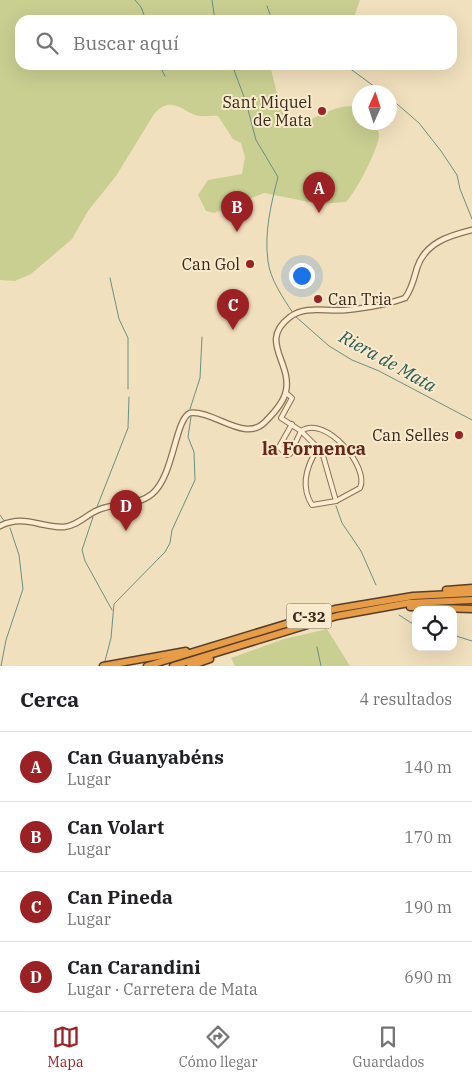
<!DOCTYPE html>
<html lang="es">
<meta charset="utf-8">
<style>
body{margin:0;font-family:"IBM Plex Serif",serif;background:#f6f6f6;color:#202124}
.controls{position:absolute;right:15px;bottom:15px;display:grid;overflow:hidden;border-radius:10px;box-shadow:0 5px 20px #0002}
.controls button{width:45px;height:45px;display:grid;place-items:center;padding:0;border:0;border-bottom:1px solid #e0e0e0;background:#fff;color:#202124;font:25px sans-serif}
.compass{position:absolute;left:352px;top:85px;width:45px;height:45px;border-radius:50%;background:#fff;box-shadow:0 5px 20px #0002;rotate:3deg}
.you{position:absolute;left:301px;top:275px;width:18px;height:18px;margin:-12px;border:4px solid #fff;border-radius:50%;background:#1a73e8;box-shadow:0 0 0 8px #1a73e833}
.badge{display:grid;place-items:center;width:32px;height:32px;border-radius:50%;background:#9c2125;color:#fff;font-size:16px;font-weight:700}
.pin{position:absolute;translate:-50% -41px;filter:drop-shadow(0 1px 2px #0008)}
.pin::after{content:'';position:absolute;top:26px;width:18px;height:15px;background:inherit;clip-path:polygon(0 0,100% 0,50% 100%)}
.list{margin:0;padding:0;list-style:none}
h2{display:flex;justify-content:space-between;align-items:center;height:65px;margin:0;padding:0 20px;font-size:21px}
h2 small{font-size:16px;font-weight:400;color:#757577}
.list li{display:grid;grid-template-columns:32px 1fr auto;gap:15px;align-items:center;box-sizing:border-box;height:70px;padding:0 20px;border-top:1px solid #e0e0e0}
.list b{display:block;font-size:19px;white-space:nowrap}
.list p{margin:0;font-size:16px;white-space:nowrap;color:#757577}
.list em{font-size:16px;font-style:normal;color:#757577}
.icon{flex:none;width:28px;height:28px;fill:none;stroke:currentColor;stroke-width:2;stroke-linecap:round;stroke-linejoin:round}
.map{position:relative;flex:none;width:472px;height:666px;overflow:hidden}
.search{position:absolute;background:#fff;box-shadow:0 5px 20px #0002;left:15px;right:15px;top:15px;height:55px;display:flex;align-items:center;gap:12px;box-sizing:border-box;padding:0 18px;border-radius:15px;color:#757577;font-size:19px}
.sheet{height:345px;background:#fff}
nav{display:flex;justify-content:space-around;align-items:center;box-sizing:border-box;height:70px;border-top:1px solid #e0e0e0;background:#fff;font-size:14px;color:#757577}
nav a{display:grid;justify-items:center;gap:2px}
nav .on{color:#9c2125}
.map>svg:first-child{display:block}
</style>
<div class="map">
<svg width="472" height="666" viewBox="0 0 472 666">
<rect width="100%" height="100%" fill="#f1e0bd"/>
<g fill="#c9cf91">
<path d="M0 0H360L353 20H20V65H270L281 110 293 124C316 122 337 100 359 108L360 122 374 123C377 127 379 131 379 137 376 153 357 190 346 202L319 204 264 193 214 213 206 211 198 195 208 180 242 174 245 157 241 143 233 139 218 116C210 115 200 118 193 114 178 107 169 97 154 114L116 176 88 211 72 239 31 274 15 281 0 280Z"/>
<path d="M327 629 350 666H235L231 658 284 639Z"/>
</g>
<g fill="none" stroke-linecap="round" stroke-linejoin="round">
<g stroke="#689085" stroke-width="1">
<path d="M135 0 141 7 146 20"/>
<path d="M212 0 215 20"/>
<path d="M267 6 272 20"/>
<path d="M159 65 165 76"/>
<path d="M232 65 246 102 256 140 278 177C271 204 264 233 268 261 270 279 283 298 293 313"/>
<path d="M345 65 382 92"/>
<path d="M390 98 419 123 441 151 457 175 460 189 472 219"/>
<path d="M110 278 119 319 128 338V389"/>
<path d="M295 316 329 346 352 360 379 371 472 420"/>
<path d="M190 409 200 378 202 337"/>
<path d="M336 506 342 523 361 551 376 585"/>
<path d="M97 507 128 428 129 397"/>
<path d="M0 515 5 522"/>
<path d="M93 517 82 550 85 561 112 610"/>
<path d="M399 615 416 626"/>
<path d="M453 635 472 641"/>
<path d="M317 647 321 666"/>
<path d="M105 661 111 638 114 604 165 552 170 543 172 530 195 480 194 452 188 437 191 417"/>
<path d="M1 666 6 640 23 589 19 555 10 528"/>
</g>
<g stroke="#8a7055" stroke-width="6">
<g id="minor">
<path d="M286 393 292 398 281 418 301 431 322 452 336 501"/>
<path d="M292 424 279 447 287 455 290 454 301 431"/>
<path d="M301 431C325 414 370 467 360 488L336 501 312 505C300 486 307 465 318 448"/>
</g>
</g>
<g stroke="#8a7055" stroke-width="7">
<path id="tertiary" d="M0 526C24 514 41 528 64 527 77 526 86 515 98 510 116 502 136 507 152 494 174 476 175 419 190 413 214 410 245 443 265 422 273 414 284 402 286 391 292 362 258 341 290 317 306 305 326 312 346 310 366 308 386 305 405 298 412 289 414 278 417 268 425 243 448 236 472 230"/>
</g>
<g stroke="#573e2a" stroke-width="9">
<g id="motorway">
<path d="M446 590 472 588"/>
<path d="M410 607 472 609"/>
<path d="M103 666 186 651"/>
<path d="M147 666 335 609 413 596 472 593"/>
<path d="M173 666 337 616 409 603 472 600"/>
<path d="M190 666 210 659"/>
</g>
</g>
<use href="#minor" stroke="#fbedd1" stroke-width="4"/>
<use href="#tertiary" stroke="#fbedd1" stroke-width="4.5"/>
<use href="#motorway" stroke="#e79c47" stroke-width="6"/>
</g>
<g fill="#9c2125" stroke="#f8eacd" stroke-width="2">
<circle cx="322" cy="111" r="5"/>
<circle cx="250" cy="264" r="5"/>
<circle cx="318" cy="299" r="5"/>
<circle cx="459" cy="435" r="5"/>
</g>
<g text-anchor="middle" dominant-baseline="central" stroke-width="4" stroke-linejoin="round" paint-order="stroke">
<rect fill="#f8eacd" stroke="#726250" stroke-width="1" x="286.5" y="603.5" width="45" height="25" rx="4"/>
<g font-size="15" font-weight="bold" fill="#38281b">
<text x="309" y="616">C-32</text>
</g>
<g font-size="16" fill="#38281b" stroke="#f8eacd" text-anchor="end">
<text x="312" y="102">Sant Miquel<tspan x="312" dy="18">de Mata</tspan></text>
<text x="240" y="264">Can Gol</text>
<text x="328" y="299" text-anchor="start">Can Tria</text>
<text x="449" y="435">Can Selles</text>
</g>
<g font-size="18" font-style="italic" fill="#295954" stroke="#f8eacd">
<text transform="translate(388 361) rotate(29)">Riera de Mata</text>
</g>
<g font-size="18" font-weight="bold" fill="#672617" stroke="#f8eacd">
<text x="314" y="448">la Fornenca</text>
</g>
</g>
</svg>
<div class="controls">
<button><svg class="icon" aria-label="locate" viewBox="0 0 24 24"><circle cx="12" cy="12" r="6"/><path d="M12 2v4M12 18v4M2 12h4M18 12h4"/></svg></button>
</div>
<svg class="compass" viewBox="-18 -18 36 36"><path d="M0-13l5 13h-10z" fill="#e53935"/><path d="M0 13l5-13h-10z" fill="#757577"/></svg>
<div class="you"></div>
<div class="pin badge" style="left:319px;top:213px">A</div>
<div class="pin badge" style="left:237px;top:232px">B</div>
<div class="pin badge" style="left:233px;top:330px">C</div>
<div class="pin badge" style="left:126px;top:531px">D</div>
<div class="search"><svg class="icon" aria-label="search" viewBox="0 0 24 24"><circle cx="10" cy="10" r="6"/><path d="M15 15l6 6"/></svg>Buscar aquí</div>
</div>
<section class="sheet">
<h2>Cerca<small>4 resultados</small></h2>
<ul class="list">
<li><span class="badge">A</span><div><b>Can Guanyabéns</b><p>Lugar</p></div><em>140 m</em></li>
<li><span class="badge">B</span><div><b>Can Volart</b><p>Lugar</p></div><em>170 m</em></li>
<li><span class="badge">C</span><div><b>Can Pineda</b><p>Lugar</p></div><em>190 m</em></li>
<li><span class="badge">D</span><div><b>Can Carandini</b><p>Lugar · Carretera de Mata</p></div><em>690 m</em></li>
</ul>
</section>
<nav>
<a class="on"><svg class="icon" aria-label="map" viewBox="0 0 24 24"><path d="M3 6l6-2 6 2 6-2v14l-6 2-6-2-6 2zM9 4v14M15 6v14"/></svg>Mapa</a>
<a><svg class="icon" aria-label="directions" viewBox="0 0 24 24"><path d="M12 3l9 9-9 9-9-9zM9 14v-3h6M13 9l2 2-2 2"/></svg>Cómo llegar</a>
<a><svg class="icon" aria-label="saved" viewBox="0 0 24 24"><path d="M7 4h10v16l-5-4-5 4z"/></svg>Guardados</a>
</nav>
